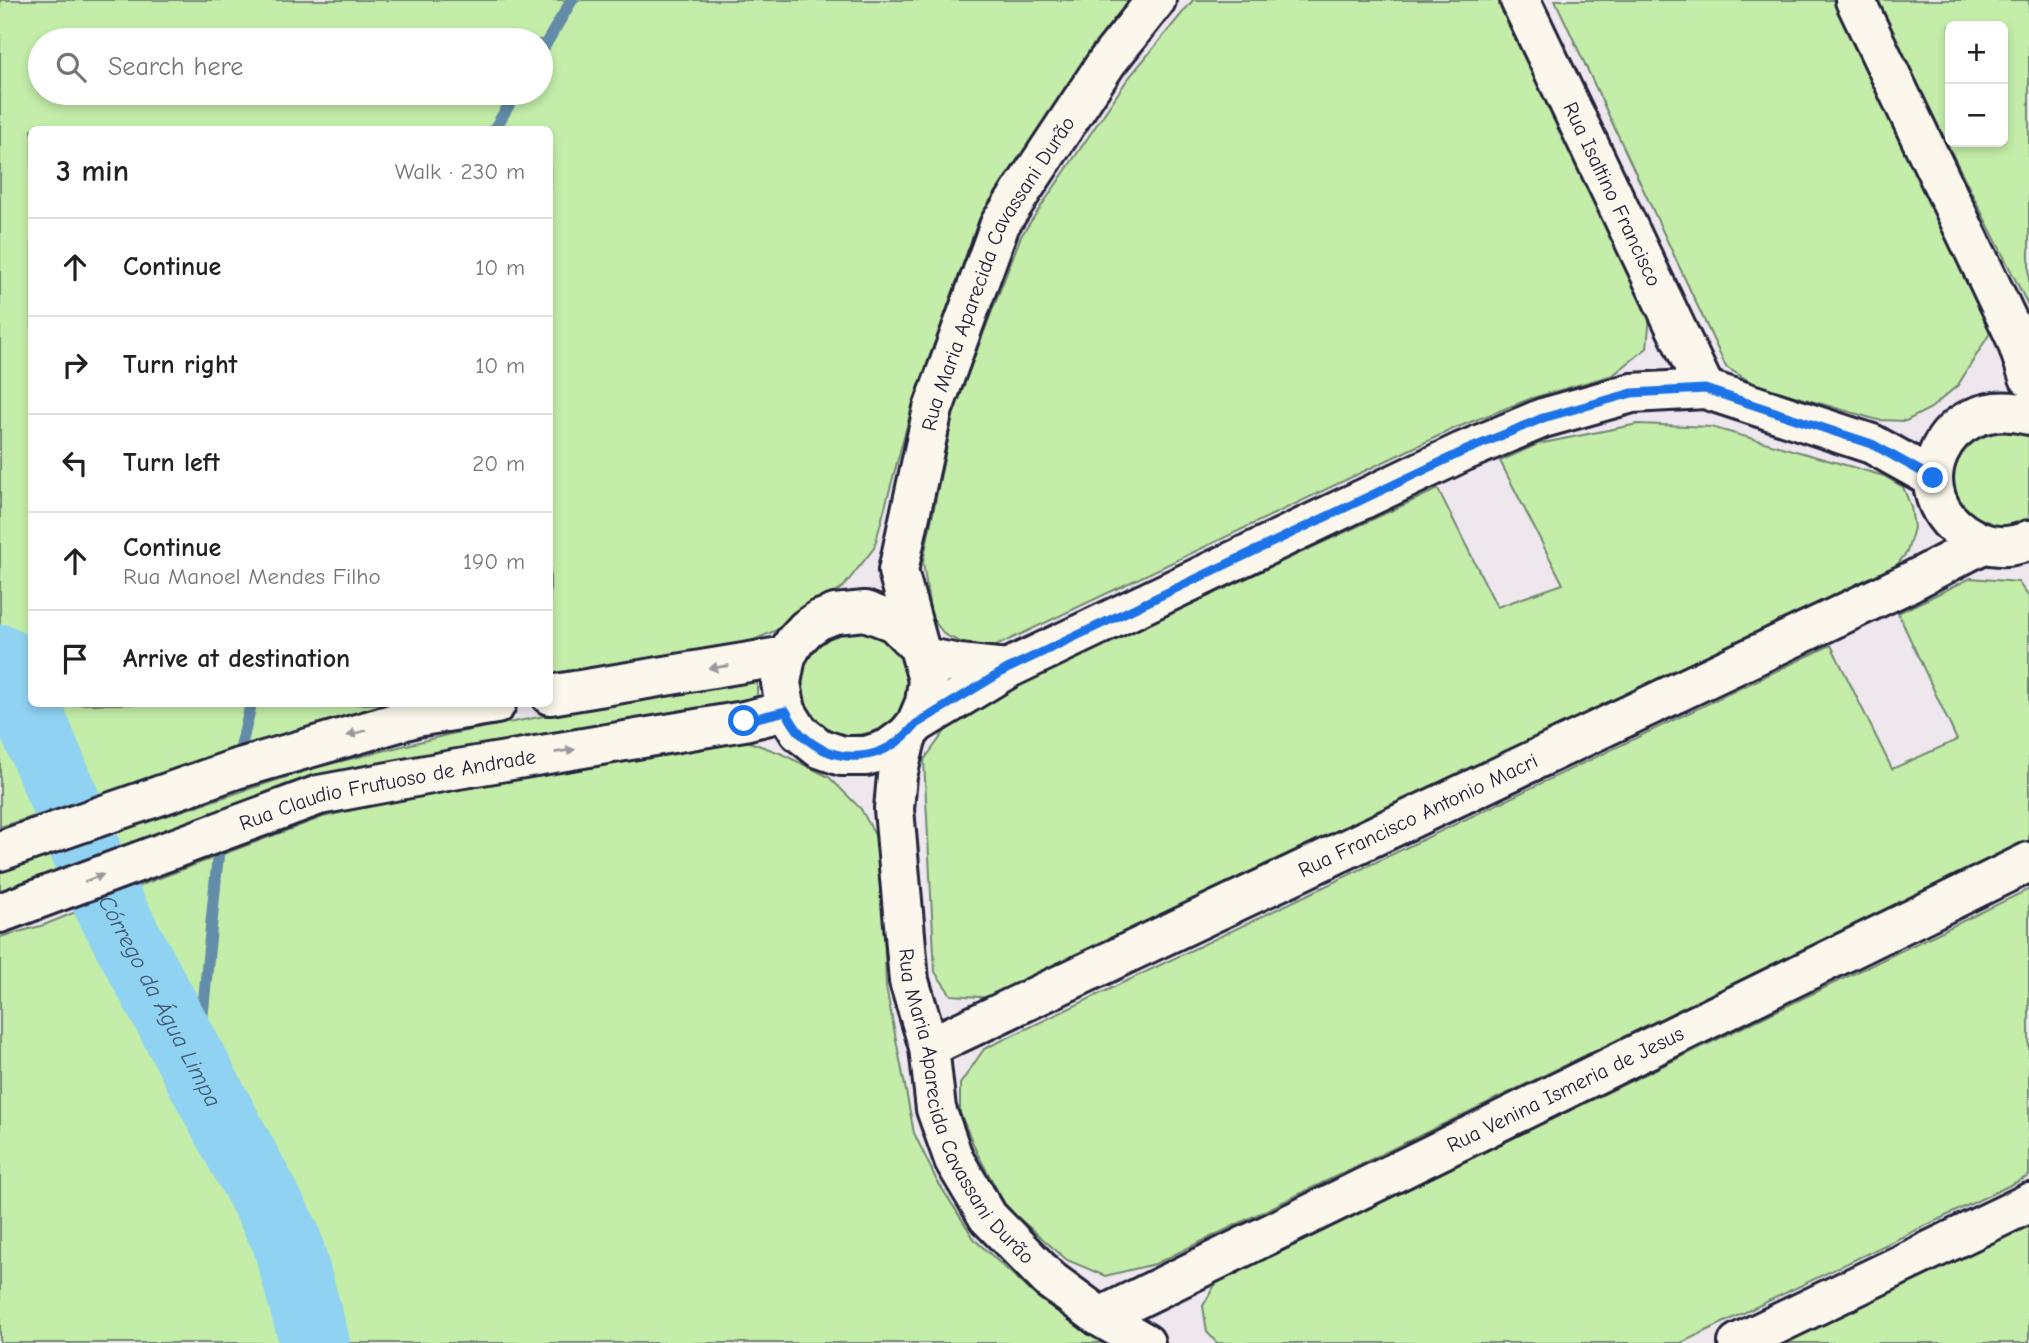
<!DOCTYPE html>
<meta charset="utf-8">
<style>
body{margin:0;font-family:"Comic Neue",sans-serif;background:#f6f6f6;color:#202124}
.controls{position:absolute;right:21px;top:21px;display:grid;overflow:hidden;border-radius:10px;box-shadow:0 4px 10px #0003}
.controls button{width:63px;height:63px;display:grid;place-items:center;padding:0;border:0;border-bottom:2px solid #e0e0e0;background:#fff;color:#202124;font:35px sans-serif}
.stop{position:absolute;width:21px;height:21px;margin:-16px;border:5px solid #1a73e8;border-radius:50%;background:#fff}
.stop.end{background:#1a73e8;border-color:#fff;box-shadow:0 2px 7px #0008}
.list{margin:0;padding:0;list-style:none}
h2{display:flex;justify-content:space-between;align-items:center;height:91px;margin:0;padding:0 28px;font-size:30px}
h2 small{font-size:23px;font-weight:400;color:#757577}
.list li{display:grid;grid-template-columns:46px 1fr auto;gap:21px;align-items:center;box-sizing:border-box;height:98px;padding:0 28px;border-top:2px solid #e0e0e0}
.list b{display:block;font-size:26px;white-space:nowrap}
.list p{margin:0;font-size:23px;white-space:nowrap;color:#757577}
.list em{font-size:23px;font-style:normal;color:#757577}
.icon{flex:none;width:38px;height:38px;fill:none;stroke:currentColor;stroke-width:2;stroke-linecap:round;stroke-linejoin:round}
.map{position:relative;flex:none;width:2029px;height:1343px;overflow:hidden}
.search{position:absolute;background:#fff;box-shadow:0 4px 10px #0003;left:28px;top:28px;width:525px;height:77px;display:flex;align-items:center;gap:18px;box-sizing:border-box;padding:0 24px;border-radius:38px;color:#757577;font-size:26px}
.panel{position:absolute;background:#fff;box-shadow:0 4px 10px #0003;left:28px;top:126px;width:525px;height:581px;border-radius:10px}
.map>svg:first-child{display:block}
</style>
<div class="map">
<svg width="2029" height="1343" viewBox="0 0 2029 1343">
<rect width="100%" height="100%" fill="#eee7ee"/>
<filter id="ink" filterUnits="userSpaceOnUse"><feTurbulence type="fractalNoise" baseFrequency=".0143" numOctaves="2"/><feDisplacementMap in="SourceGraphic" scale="14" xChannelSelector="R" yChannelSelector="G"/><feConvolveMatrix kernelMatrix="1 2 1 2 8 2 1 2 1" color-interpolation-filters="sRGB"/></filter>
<g filter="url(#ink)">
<g fill="#c3eda9" stroke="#728872" stroke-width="2" fill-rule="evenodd">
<path d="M0 0H1129L1088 55 979 219 912 407 874 548 844 586 798 621 749 642 550 679V130H32V704H420L354 716 0 827ZM40 40H541V93H40Z"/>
<path d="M1193 0H1501L1650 316 1647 348 1613 375 1532 398 1453 429 996 646 972 647 945 635 931 617 923 562 954 410 1021 236 1127 80Z"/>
<path d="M1555 0H1833L1980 297 1990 333 1958 385 1931 408 1906 421 1878 420 1756 385 1726 367Z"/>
<path d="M1875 0H2029V307ZM1950 26H2003V142H1950Z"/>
<path d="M1638 424 1711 427 1884 476 1903 487 1911 507 1914 528 1907 552 1888 576 994 998 951 995 935 972 924 760 953 720 1019 684 1438 489 1497 607 1563 584 1500 461 1538 444Z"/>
<path d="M1992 426 2029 433V522L2019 528 1988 529 1954 501C1946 449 1952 455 1992 426Z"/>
<path d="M1971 578 2018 582 2029 597V840L1155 1264 1105 1276 1067 1260 1007 1208 977 1153 960 1113V1084L984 1049 1831 645 1892 769 1957 740 1898 613Z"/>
<path d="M859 631C865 633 873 634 879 637 905 650 917 686 901 711 887 733 851 741 828 730 818 725 812 717 806 707 790 680 809 643 837 633 844 631 852 632 859 631Z"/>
<path d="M747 677 757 682V696L745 702 166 833 0 892V870L314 768 451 734Z"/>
<path d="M744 740 780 753 829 777 861 809 881 846 886 987 914 1133 936 1179 975 1240 1037 1297 1107 1343H0V937L44 925 149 882 323 817 462 785Z"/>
<path d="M2029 889V1176L1681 1343H1217L1207 1332 1203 1306 1217 1281Z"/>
<path d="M2029 1224V1343H1774Z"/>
</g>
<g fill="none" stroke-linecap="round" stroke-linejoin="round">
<g stroke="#648ca8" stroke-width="12">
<path d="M541 52 572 0"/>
<path d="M494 130 516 93"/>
<path d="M240 751 251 704"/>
<path d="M197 1072 218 855"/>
</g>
<path stroke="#90d2f1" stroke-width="70" id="s1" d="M0 659 23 700 106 899 286 1238 315 1343"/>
<g stroke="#22223b" stroke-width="44">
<g id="street">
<path id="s2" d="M1520 0 1705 389"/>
<path d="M1855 0 2015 336 2029 377"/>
<path d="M2029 415C1942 391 1895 497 1972 538 1990 548 2010 549 2029 540"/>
<path id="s3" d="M916 644 894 622 865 611 835 614 819 620 806 629 795 641 786 656 781 683 786 711 799 732 819 748 842 756H866L888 749 907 735 916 724 925 703 928 680 898 571 933 409 1000 224 1107 62 1156 0"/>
<path d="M923 657 959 664 1007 669"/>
<path d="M550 695 786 656"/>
<path d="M916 724 1007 669 1462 452 1543 418 1632 393 1705 389 1872 444 1933 478"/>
<path id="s4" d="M907 735 897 776 894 809 909 981 929 1047 936 1109 954 1160 988 1217 1050 1280 1100 1317 1145 1343"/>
<path d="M0 851 236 769 416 717 496 704"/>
<path id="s5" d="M0 913 319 795 458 769 744 721 786 711"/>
<path id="s6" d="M929 1047 1906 584 1983 544"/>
<path id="s7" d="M1100 1317 2029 862"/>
<path d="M1738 1343 2029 1203"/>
</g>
</g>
<use href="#street" stroke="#fbf7ec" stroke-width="38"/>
</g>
<defs><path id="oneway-solid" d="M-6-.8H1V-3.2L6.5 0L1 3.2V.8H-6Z" transform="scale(1.75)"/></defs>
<g fill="#99979c">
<use href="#oneway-solid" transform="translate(719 667) rotate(171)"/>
<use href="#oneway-solid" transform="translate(357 733) rotate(164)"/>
<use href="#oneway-solid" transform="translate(565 751) rotate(-9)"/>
<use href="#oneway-solid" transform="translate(94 878) rotate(-21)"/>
</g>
</g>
<g fill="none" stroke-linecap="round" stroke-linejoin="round" filter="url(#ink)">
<path stroke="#1a73e8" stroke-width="9" d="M744 721 786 711C790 719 795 728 801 734 837 768 885 762 916 724L1007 669 1462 452 1543 418 1632 393 1705 389 1872 444 1933 478"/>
</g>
<g text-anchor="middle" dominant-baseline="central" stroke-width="5" stroke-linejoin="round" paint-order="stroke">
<g font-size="21" fill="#22223b" stroke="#fbf7ec">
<text stroke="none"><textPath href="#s2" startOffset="215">Rua Isaltino Francisco</textPath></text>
<text stroke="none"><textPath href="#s3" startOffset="850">Rua Maria Aparecida Cavassani Durão</textPath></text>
<text stroke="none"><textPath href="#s5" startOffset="408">Rua Claudio Frutuoso de Andrade</textPath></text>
<text stroke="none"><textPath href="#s6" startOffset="541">Rua Francisco Antonio Macri</textPath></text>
<text stroke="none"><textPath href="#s7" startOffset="518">Rua Venina Ismeria de Jesus</textPath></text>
<text stroke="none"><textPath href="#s4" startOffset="388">Rua Maria Aparecida Cavassani Durão</textPath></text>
</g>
<g font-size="23" font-style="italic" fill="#435772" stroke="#fbf7ec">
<text stroke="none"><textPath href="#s1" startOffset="378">Córrego da Água Limpa</textPath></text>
</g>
</g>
</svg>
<div class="controls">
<button>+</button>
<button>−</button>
</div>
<div class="stop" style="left:744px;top:721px"></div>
<div class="stop end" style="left:1933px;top:478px"></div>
<div class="search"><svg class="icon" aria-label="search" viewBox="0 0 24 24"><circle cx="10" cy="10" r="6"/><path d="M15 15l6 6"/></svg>Search here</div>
<section class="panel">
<h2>3 min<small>Walk · 230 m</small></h2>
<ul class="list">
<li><svg class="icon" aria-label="ahead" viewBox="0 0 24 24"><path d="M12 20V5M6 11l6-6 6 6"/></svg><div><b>Continue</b></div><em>10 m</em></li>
<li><svg class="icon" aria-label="right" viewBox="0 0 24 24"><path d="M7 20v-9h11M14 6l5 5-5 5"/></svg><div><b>Turn right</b></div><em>10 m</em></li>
<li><svg class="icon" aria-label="left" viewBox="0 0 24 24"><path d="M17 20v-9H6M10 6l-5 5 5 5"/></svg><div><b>Turn left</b></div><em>20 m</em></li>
<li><svg class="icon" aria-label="ahead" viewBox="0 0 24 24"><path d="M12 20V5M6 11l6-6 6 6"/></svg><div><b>Continue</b><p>Rua Manoel Mendes Filho</p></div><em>190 m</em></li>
<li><svg class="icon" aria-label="arrive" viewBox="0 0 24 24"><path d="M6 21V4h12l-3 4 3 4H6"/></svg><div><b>Arrive at destination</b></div></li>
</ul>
</section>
</div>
